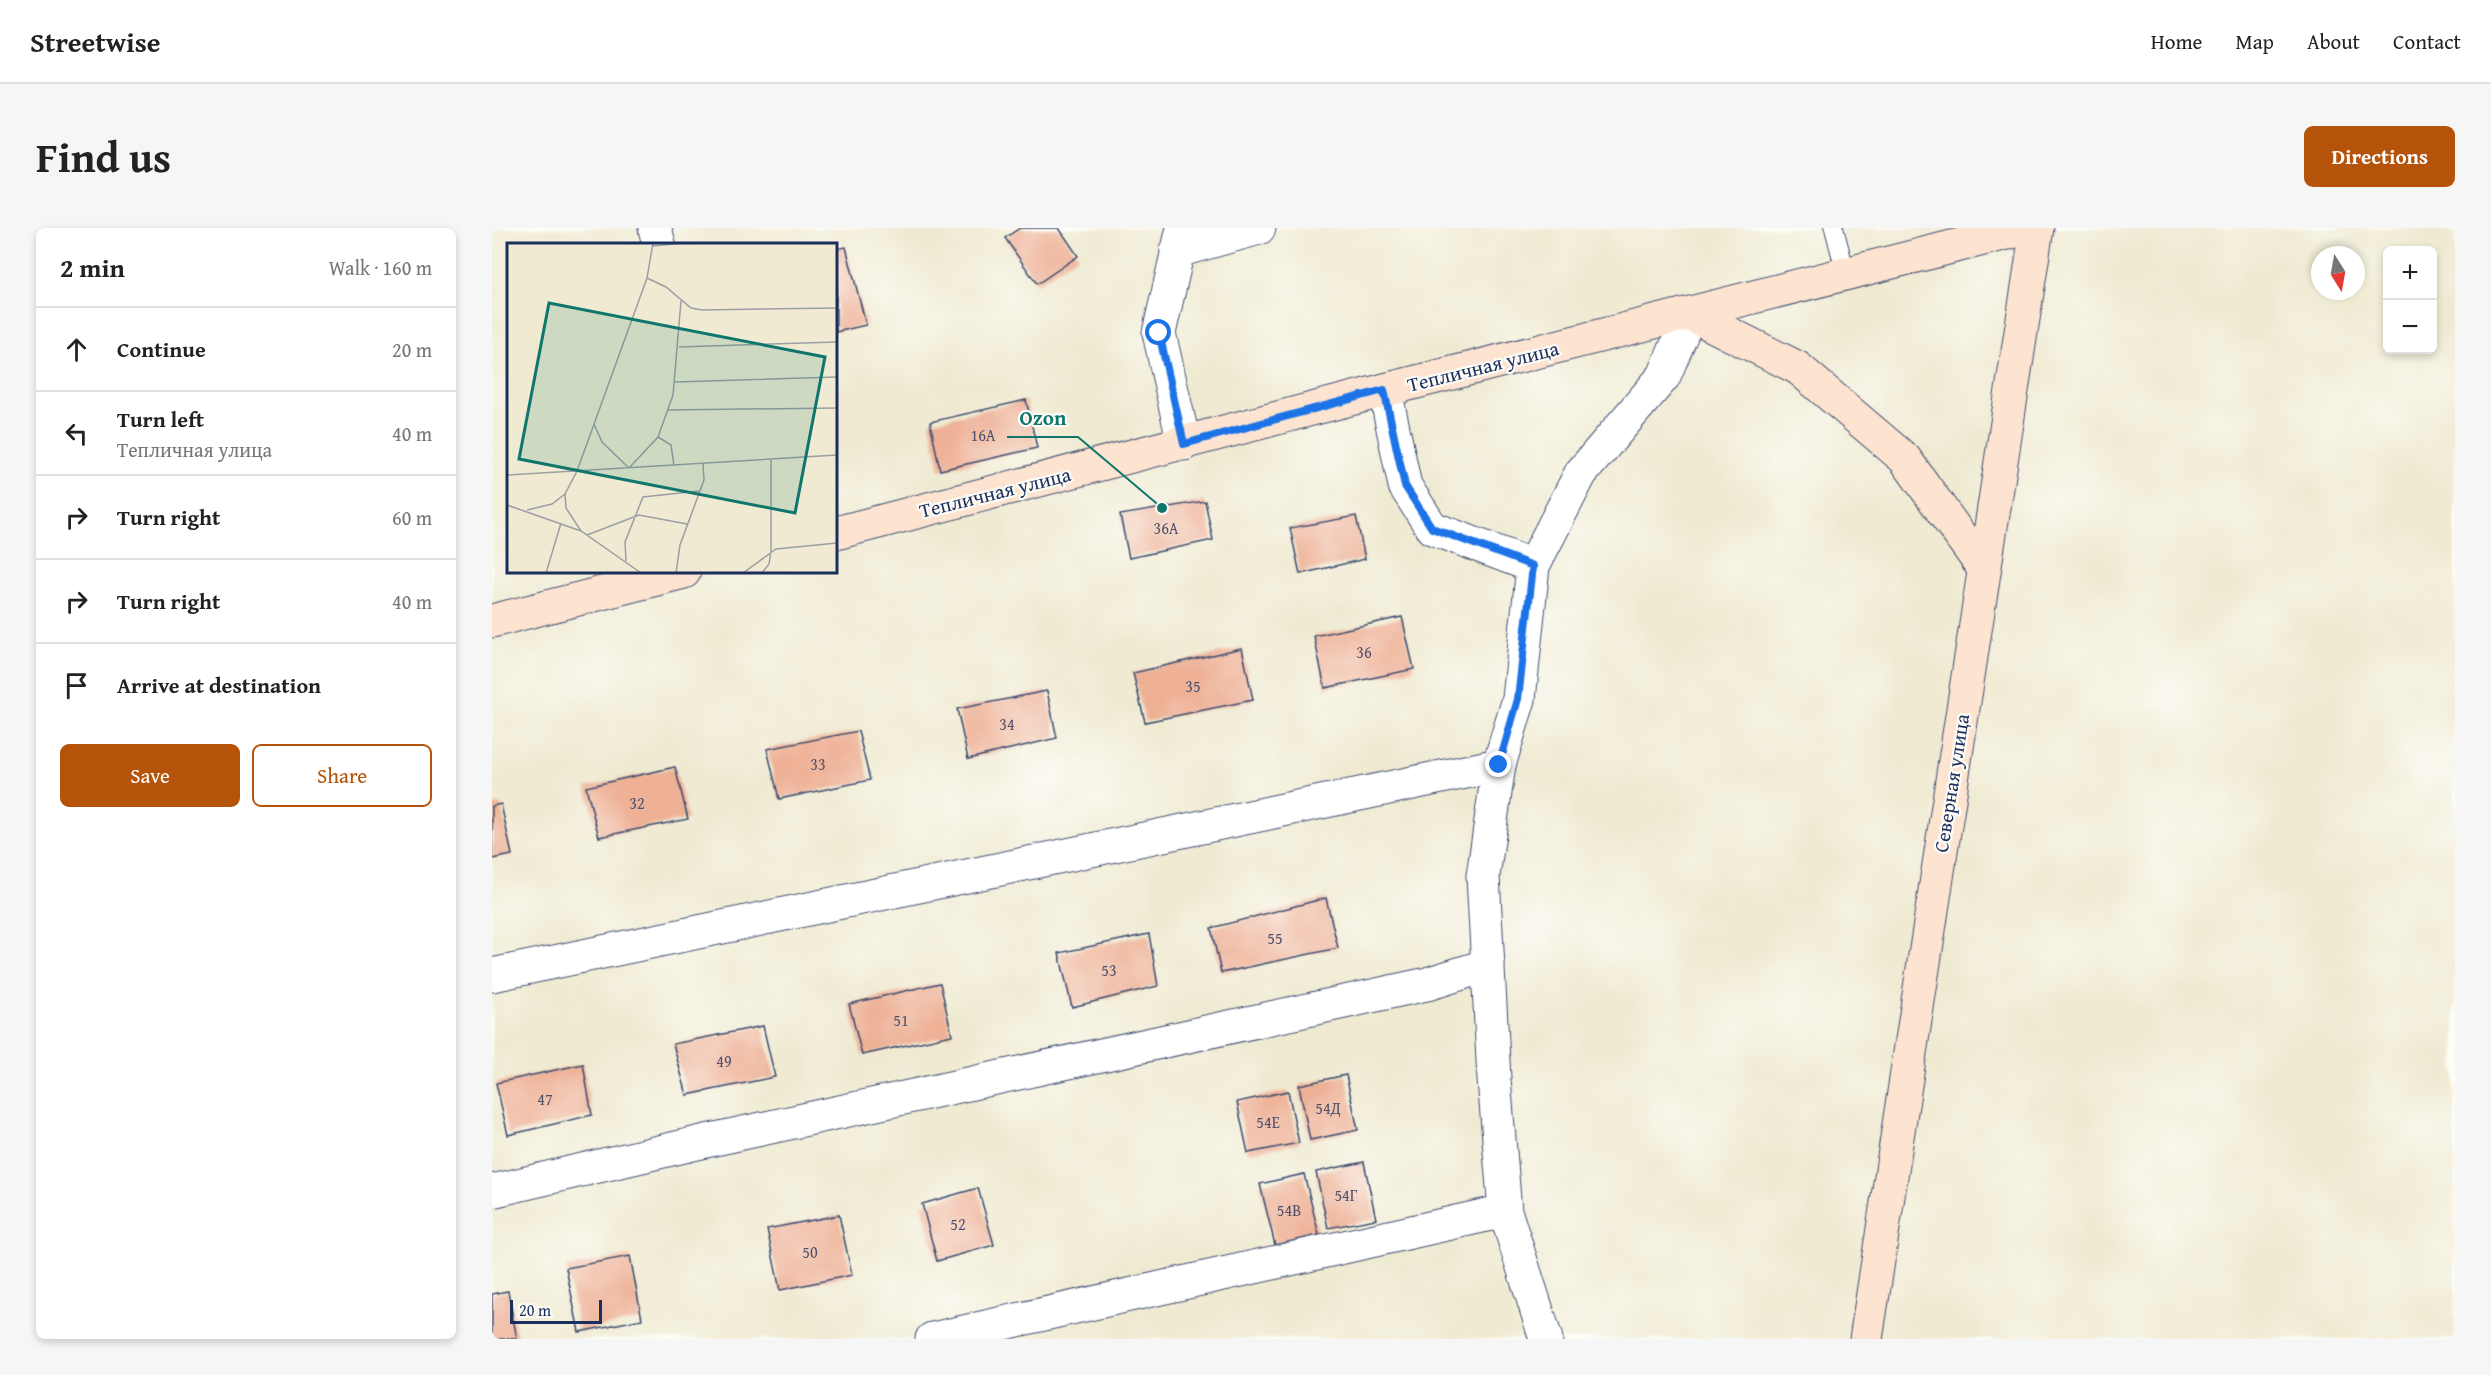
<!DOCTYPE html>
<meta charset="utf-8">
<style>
body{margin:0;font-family:"Gentium Book Plus",serif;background:#f6f6f6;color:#222}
.controls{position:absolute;right:18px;top:18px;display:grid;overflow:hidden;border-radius:9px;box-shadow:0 3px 9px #0003}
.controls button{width:54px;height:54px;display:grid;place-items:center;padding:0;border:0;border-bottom:2px solid #e0e0e0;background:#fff;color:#222;font:30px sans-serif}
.compass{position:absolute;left:1819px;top:18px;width:54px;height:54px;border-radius:50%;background:#fff;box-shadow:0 3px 9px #0003;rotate:169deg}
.scale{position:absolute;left:18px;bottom:15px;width:92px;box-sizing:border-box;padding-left:6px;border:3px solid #1b2f5e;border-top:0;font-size:16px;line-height:21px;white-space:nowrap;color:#1b2f5e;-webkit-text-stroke:4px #fdfcf7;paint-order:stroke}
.stop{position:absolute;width:18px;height:18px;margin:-14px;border:4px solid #1a73e8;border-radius:50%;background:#fff}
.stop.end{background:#1a73e8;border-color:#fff;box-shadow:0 2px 6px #0008}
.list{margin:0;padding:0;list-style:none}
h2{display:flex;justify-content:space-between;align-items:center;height:78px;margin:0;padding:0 24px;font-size:26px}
h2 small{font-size:20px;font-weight:400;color:#767676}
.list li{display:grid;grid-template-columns:39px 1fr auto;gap:18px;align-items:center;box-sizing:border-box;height:84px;padding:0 24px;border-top:2px solid #e0e0e0}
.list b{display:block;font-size:22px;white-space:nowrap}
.list p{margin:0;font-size:20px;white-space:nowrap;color:#767676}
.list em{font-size:20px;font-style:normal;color:#767676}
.actions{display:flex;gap:12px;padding:18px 24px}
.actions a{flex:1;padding:14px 0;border:2px solid #b45309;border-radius:9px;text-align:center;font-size:21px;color:#b45309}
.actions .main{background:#b45309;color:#fff}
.icon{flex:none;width:33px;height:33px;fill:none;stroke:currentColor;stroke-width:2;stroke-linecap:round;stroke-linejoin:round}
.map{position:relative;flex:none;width:1963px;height:1111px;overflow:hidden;border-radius:9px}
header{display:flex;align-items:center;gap:36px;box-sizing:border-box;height:84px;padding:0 30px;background:#fff;border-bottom:2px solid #e0e0e0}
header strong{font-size:28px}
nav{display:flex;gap:33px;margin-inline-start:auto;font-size:21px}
.intro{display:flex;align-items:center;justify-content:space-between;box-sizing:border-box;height:144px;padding:0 36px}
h1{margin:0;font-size:42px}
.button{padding:15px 27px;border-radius:9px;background:#b45309;color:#fff;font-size:21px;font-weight:700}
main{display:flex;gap:36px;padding:0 36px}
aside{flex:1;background:#fff;border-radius:9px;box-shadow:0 3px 9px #0003}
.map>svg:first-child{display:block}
</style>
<header>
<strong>Streetwise</strong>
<nav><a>Home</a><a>Map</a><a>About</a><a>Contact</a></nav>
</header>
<div class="intro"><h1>Find us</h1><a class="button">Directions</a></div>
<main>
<aside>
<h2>2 min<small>Walk · 160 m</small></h2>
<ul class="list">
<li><svg class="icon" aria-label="ahead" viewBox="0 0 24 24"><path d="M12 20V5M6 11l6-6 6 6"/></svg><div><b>Continue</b></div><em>20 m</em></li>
<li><svg class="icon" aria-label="left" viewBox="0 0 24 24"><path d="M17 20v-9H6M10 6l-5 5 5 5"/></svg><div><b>Turn left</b><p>Тепличная улица</p></div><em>40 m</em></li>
<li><svg class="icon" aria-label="right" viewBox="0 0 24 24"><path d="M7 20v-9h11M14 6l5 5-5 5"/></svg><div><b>Turn right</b></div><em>60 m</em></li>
<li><svg class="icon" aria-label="right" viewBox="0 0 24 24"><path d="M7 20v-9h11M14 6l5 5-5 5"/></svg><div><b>Turn right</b></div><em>40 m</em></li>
<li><svg class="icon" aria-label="arrive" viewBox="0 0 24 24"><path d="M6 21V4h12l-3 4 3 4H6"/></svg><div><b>Arrive at destination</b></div></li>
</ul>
<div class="actions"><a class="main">Save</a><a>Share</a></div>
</aside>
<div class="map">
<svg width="1963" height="1111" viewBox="0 0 1963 1111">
<rect width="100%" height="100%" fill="#fdfcf7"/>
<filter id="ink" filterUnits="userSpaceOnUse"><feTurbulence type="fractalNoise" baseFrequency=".0167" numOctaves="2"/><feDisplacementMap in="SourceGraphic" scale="12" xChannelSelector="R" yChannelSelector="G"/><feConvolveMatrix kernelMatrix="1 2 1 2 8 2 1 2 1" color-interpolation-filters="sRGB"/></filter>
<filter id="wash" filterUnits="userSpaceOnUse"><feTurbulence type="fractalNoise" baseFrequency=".008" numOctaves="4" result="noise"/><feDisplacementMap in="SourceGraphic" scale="24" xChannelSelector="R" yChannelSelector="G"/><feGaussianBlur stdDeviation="1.35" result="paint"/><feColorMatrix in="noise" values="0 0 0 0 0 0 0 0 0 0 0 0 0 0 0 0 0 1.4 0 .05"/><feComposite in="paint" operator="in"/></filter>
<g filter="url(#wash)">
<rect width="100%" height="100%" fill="#efead1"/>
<g id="blocks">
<g fill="#eeb196">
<path d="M528 0H567L586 28 545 56 513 10Z"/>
<path d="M354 19 374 97 344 104V21Z"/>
<path d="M534 172 545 220 448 242 438 194Z"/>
<path d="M713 273 721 312 637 330 628 287Z"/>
<path d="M864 288 873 331 808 346 798 300Z"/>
<path d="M910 389 922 441 833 460 822 408Z"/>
<path d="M750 420 761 472 653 494 641 445Z"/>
<path d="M555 463 565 510 476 531 465 481Z"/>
<path d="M366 503 378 552 287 571 275 521Z"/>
<path d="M183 539 196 591 107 609 94 559Z"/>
<path d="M9 576 20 627 0 631V578Z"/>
<path d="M834 670 846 720 729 745 719 700Z"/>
<path d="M657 706 666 758 580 779 567 725Z"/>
<path d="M448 755 460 807 370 827 357 776Z"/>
<path d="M271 798 283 849 195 867 181 816Z"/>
<path d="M91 836 100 887 16 907 4 855Z"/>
<path d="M854 847 866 902 818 912 807 857Z"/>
<path d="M796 863 807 915 756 925 745 874Z"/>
<path d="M872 934 884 991 836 1000 824 944Z"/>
<path d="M812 946 827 1007 783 1017 768 956Z"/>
<path d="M486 960 502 1017 445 1033 430 976Z"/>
<path d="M347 987 360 1047 288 1062 275 1001Z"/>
<path d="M138 1028 150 1091 87 1104 74 1040Z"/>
<path d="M16 1063 25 1111H0V1066Z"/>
</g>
</g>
</g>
<g filter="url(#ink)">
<use href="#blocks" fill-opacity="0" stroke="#3b4b6f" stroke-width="1.5"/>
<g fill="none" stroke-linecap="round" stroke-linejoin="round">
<g stroke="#3b4b6f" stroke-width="20">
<path id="service" d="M1342 0 1354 46"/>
</g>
<g stroke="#3b4b6f" stroke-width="35">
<g id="minor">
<path d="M163 0 167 16"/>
<path d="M691 0 667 105 692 216"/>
<path d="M685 23 767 0"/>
<path d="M893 162 913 258 940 300 1041 338"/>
<path d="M0 747 1007 537"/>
<path d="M0 963 214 913 935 756 996 737"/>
<path d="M440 1111 1013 983"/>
<path d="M1054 1111 1013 983 1002 851 991 648 1007 537 1027 471 1041 338 1089 245 1172 148 1198 86"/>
</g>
</g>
<g stroke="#3b4b6f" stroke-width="35">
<g id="secondary">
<path d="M1198 86 1306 140 1413 231 1492 341"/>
<path d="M344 305 893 162 1535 0"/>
<path d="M0 393 192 344"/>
<path d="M1374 1111 1545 0"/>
</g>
</g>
<use href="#service" stroke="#fff" stroke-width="18"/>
<use href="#minor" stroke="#fff" stroke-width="33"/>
<use href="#secondary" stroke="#fde4d1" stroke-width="33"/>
</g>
</g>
<g fill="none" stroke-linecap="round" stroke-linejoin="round" filter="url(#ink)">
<path stroke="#1a73e8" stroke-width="8" d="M667 105 692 216 892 162 913 258 940 300 1041 338 1026 471 1007 537"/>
</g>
<g text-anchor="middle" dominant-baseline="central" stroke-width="4.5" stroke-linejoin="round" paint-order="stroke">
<g font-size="16" fill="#50506c">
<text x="491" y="207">16А</text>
<text x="674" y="300">36А</text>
<text x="872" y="424">36</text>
<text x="701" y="458">35</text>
<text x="515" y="496">34</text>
<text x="326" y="536">33</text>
<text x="145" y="575">32</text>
<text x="783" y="710">55</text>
<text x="617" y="742">53</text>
<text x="409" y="792">51</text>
<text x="232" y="833">49</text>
<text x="53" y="871">47</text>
<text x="836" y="880">54Д</text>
<text x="776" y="894">54Е</text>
<text x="854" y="967">54Г</text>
<text x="797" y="982">54В</text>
<text x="466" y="996">52</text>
<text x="318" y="1024">50</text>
</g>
<g font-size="20" fill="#1b2f5e" stroke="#fdfcf7">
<text transform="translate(991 138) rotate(-14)">Тепличная улица</text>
<text transform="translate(503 264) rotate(-14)">Тепличная улица</text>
<text transform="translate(1459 555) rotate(-81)">Северная улица</text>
</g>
</g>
<g transform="translate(15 15)">
<rect width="330" height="330" fill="#efead1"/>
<path fill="none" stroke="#9a9fa3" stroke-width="1.5" d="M146 3 177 0M140 35 159 44 184 65 195 67 330 65M172 104 330 99M168 139 330 134M161 167 330 165M87 181 95 199 122 225M151 194 164 202 167 223M122 225 151 194 166 152 174 58M0 232 330 212M0 262 74 288 134 330M20 267 45 261 58 251M74 288 59 265 58 251 70 228 140 35 146 0M80 292 132 272 180 281M119 318 118 299 136 254 192 248M39 330 54 280M169 330 173 302 197 237 196 221M236 330 269 306 330 300M255 330 262 321 264 308V217"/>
<path fill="#0f766e" fill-opacity="0.15" stroke="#0f766e" stroke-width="3" d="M42 60 318 114 288 270 12 216Z"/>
<rect width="330" height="330" fill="none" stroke="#1b2f5e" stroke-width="3"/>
</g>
<path fill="none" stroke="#0f766e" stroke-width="2" d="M670 280L586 209H515"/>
<circle fill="#0f766e" stroke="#fdfcf7" stroke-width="2" cx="670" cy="280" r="6"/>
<g font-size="21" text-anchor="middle" font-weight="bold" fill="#0f766e" stroke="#fdfcf7" stroke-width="4.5" stroke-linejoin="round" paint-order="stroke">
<text x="551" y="197">Ozon</text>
</g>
</svg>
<div class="controls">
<button>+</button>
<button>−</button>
</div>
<svg class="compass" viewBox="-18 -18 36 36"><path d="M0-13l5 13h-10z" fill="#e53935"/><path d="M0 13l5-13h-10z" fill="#767676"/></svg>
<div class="scale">20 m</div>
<div class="stop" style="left:667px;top:105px"></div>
<div class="stop end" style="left:1007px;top:537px"></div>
</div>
</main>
